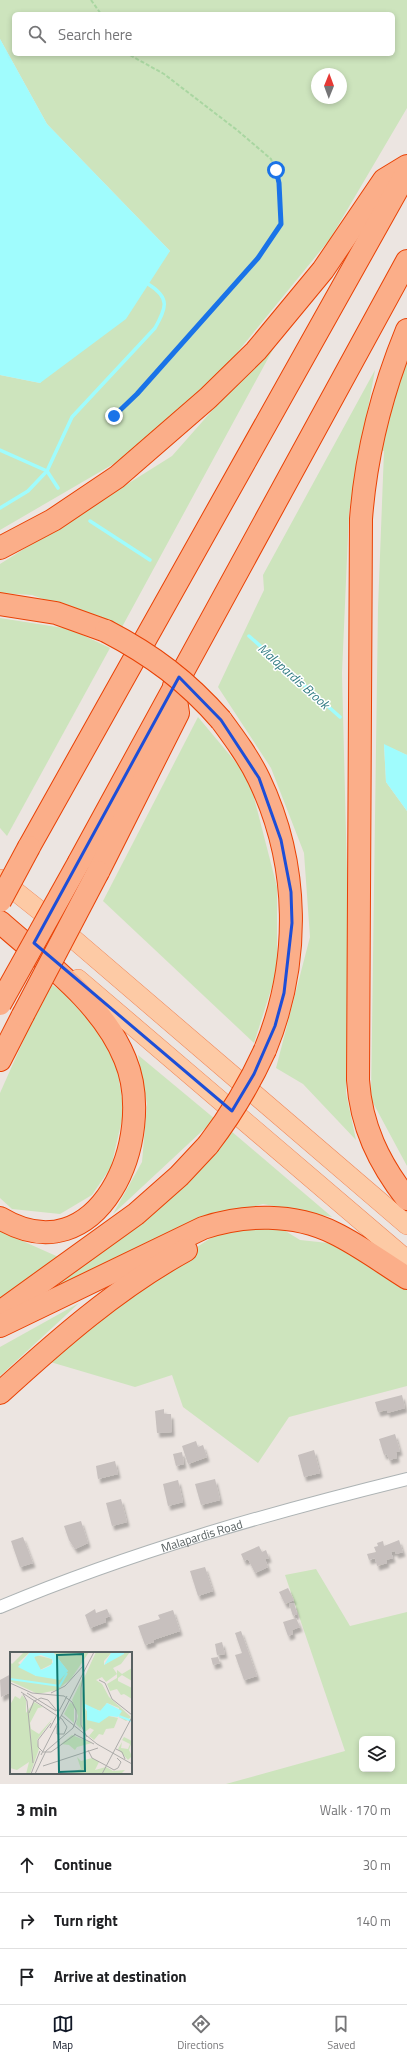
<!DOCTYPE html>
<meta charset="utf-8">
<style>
body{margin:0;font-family:"Titillium Web",sans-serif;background:#f2f2f2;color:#202124}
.controls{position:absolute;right:12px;bottom:12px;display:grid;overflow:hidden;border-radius:6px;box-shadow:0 2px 6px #0003}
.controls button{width:36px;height:36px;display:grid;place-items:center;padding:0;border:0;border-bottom:1px solid #e0e0e0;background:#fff;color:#202124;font:20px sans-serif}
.compass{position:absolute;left:311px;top:68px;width:36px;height:36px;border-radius:50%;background:#fff;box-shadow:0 2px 6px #0003;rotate:1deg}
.stop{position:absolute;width:12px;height:12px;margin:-9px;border:3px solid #1a73e8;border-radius:50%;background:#fff}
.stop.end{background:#1a73e8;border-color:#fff;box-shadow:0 1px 4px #0008}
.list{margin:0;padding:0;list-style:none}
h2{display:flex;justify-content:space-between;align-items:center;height:52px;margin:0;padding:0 16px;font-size:17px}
h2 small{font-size:13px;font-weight:400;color:#757577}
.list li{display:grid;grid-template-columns:26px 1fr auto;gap:12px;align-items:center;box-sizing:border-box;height:56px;padding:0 16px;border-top:1px solid #e0e0e0}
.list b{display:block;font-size:15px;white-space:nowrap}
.list em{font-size:13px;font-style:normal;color:#757577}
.icon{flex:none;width:22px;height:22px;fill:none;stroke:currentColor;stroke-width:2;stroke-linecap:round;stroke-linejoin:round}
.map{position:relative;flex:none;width:407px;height:1784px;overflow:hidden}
.search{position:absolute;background:#fff;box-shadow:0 2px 6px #0003;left:12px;right:12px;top:12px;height:44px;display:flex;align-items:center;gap:10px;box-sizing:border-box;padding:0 14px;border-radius:6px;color:#757577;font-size:15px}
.sheet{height:220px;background:#fff}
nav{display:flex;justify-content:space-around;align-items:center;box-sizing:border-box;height:56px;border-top:1px solid #e0e0e0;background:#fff;font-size:11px;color:#757577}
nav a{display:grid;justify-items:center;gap:2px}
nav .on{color:#111827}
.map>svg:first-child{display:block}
</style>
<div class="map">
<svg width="407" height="1784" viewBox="0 0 407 1784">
<defs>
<filter id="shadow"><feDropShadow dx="2.5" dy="4.5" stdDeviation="1" flood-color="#0004"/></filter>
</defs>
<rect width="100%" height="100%" fill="#ece5e1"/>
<g fill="#cde4bd" fill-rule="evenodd">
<path d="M0 0H407V108L330 239 218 376 134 452 0 530V375L40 383 170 251 47 124 0 39ZM14 14H393V54H14ZM317 74H341V98H317Z"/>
<path d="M284 329 122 627 32 595 0 593V564L172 456Z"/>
<path d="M407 356V755L384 745 386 782 407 811V1166L371 1099 378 608 384 451 380 450Z"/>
<path d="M375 370 349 512 342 673 349 953 346 1093 356 1140 303 1084 276 1068 310 937 304 853 271 768 218 687 264 590 263 575Z"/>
<path d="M0 618 70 629 110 648 7 836 0 828Z"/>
<path d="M198 717 249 778 277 887V971L254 1043 103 901Z"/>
<path d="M49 983 65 993 90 1016 115 1056 124 1111 111 1167 92 1195 60 1214 12 1209 0 1198V1093Z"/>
<path d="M138 1055 215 1119 113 1214 142 1162 147 1104Z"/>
<path d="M231 1131 332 1217 263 1204 198 1221 32 1300 158 1210Z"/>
<path d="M274 1224 300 1240 347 1245 407 1287V1386L289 1417 258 1463 183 1407 172 1375 135 1387 47 1361 123 1295 214 1236 244 1226Z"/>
<path d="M0 1226 18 1239 63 1259 0 1302Z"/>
<path d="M79 1303 0 1376V1347Z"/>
<path d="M316 1569 350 1626 407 1612V1784H226L345 1751 285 1575ZM362 1739H392V1769H362Z"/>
</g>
<g fill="#a0fcfd">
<path d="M0 39 47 124 170 251 126 319 40 383 0 375Z"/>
<path d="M384 744 407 755V811L386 782Z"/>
</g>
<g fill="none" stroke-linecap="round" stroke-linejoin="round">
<g stroke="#a0fcfd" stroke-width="3.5">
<path d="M0 450 47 471 58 488"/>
<path d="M0 508 28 491 47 471 72 417 155 328C166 308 171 298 148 284"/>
<path d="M90 521 150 560"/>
<path d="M249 636 340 717"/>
</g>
</g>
<g fill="#c7c0be" filter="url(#shadow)">
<path d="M402 1395 405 1408 387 1413V1410L378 1412 375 1402Z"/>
<path d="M164 1409V1414H171L172 1432 157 1433 155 1411Z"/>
<path d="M395 1434 400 1451 396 1452 397 1458 389 1460 387 1454 384 1455 379 1439Z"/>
<path d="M196 1441 198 1447 203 1445 207 1457 188 1464 182 1446Z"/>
<path d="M314 1450 320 1473 304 1477 298 1455Z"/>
<path d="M182 1452 184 1464 176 1466 173 1454Z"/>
<path d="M115 1461 118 1474 98 1479 96 1466Z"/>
<path d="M215 1479 220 1500 201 1505 195 1484Z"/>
<path d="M178 1480 183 1502 168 1506 163 1484Z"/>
<path d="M121 1499 127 1522 112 1526 106 1503Z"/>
<path d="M81 1521 88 1543 75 1549 69 1540 64 1526Z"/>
<path d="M23 1537 33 1563 20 1567 11 1541Z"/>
<path d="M399 1540 403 1552 396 1554 395 1551 391 1552 393 1558 386 1560 387 1563 377 1566 375 1558 369 1560 367 1554 376 1552 374 1547 378 1546 377 1543 383 1541 384 1546Z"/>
<path d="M259 1546 262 1552 266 1550 269 1558 265 1559 268 1567 255 1573 248 1559 244 1561 241 1554Z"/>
<path d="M205 1567 213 1591 198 1596 190 1571Z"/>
<path d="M288 1588 294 1600 285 1604 279 1592Z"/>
<path d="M294 1603 297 1614 293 1616 289 1604Z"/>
<path d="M95 1609 96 1613 107 1609 110 1616 105 1618 106 1622 90 1628 85 1615Z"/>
<path d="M173 1610 180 1631 153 1640 154 1642 145 1645 138 1626 160 1619 158 1615Z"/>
<path d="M296 1618 300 1627 292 1630 293 1634 288 1636 283 1622Z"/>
<path d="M241 1631 257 1676 244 1680 235 1655 242 1653 235 1633Z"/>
<path d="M222 1642 225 1654 217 1655 215 1644Z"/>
<path d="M218 1657 220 1663 213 1665 211 1658Z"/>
<path d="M11 1674V1692L1 1697 0 1680Z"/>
</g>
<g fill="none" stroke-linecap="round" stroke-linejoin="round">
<g stroke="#adb3b4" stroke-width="14">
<g id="minor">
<path id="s1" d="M0 1607C131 1552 269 1513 407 1479"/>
</g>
</g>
<g stroke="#ef8558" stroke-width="20">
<g id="primary">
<path d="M0 879 49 918 407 1225"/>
<path d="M78 979 407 1260"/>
</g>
</g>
<g stroke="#e94104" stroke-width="24">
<g id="motorway">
<path d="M407 330C382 391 366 453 361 519L358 1080C361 1126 379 1163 407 1199"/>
<path d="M0 548 53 520 117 477 208 398 256 351 323 270 384 180 407 166"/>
<path d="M0 604 56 613 106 631"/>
<path d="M221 720C235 739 249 758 259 779 300 865 301 962 265 1050"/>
<path d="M29 847 407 172"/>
<path d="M79 862 407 261"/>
<path d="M98 872 178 713 174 686"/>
<path d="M0 922C45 962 102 1002 125 1059 158 1138 98 1277 0 1218"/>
<path d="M0 1060 23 1015"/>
<path d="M0 1312 136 1214 179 1176 208 1145"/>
<path d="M0 1326 203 1228C244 1214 294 1213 334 1233 359 1245 383 1263 407 1278"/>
<path d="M0 1393C58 1340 117 1288 186 1250"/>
</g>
</g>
<g stroke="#a9d6a1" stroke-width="2" stroke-dasharray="4 2" stroke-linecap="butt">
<path d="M91 0 101 14"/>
<path d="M115 416 137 394 258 258 281 224 279 183 271 159 237 130 164 74 128 54"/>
</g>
<use href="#minor" stroke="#fff" stroke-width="12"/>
<use href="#primary" stroke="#fdcaa5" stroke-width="19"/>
<use href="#motorway" stroke="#fbae89" stroke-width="22"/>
<g stroke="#e94104" stroke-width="24" stroke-linecap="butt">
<g id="motorway-bridge">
<path d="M106 631C152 655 187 681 221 720"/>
<path d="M0 901 29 847"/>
<path d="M0 1004 79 862"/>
<path d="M23 1015 98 872"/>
<path d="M208 1145C231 1115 250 1083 265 1050"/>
</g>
</g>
<use href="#motorway-bridge" stroke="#fbae89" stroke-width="22"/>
</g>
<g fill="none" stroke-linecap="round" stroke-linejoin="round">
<path stroke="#1a73e8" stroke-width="5" d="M114 416 137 394 258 258 281 224 279 183 276 170"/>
</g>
<path fill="none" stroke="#1d4ed8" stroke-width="3" stroke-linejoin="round" d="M179 677 221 720 259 778 281 840 291 892 292 923 284 993 275 1026 254 1074 232 1111 34 943Z"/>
<g text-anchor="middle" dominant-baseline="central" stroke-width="3" stroke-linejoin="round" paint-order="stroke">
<g font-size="12" fill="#596162" stroke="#fff">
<text stroke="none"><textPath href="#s1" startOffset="214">Malapardis Road</textPath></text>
</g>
<g font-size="13" font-style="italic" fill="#327c83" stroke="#fff">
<text transform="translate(294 676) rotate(42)">Malapardis Brook</text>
</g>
</g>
<g transform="translate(10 1652)">
<rect width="122" height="122" fill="#ece5e1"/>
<path d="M14 0H20L8 11 26 24 58 19 43 0H79L61 27 47 38 28 42 0 29V10L2 12ZM86 0H102L94 9V13L114 0H120L111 12 103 16 107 22 96 30 92 25 86 28 92 32 99 45 121 65 116 69 109 65V56L97 51 91 59 73 54 77 59 108 66 104 76 96 77 93 83 89 82 84 88 79 84 84 78 80 76 75 80 72 74V42L74 26ZM26 3 42 7V12L30 18 24 6ZM122 16V29L112 23 108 26V29L122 36V47L114 42 111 43 107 37 100 39 97 32 107 26V18L112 22ZM72 27 71 77 66 72 68 64 62 48ZM12 43 16 48V61L24 50 33 55 28 56 20 71 21 77 29 82 44 65 27 88 29 97 20 122H16L19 110 7 118 0 116V53L5 44 10 47ZM60 50 64 53V71L54 62ZM62 83 82 91 67 95 65 98 59 93 51 92ZM114 85 122 89 119 98 122 104 118 108 108 97 112 90 111 96 118 97 120 92 112 88ZM67 105 71 109 82 106 89 110 85 118 96 115 103 119 115 118 111 122H55L71 117Z" fill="#cde4bd"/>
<path d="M20 0H43L58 19 50 28 26 24 8 15ZM31 3 42 7 43 10 40 14 31 18 24 5ZM114 0V2L94 13 101 1ZM73 51 90 59 97 51 112 59 108 65 99 64 89 71 77 68V59Z" fill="#a0fcfd" fill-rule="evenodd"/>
<path fill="none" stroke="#a0fcfd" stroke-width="2" d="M0 27 50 34M49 35 57 21M109 64 122 69"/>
<path fill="none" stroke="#adacaa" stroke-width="1" d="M73 25 71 36V73L77 85M89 28 95 31 102 47 122 63M0 31 22 41 54 44 62 50 66 58V68L63 76 36 99 25 122M11 40 52 67 57 75 54 82H47V74M17 41 46 59M41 41 55 34 74 13M13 42 17 49 23 111M19 61 24 49 31 46 38 48 48 60M51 63 87 92 122 112M41 71 28 88V95L33 100H41L66 82M40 76 57 44M64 82 84 92M106 97 112 100 115 107M78 98 82 106 97 114M31 103 84 0M33 114 88 96M97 114 104 118 108 116 111 110 107 106M21 122 30 99M92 122 122 65"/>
<path fill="#0f766e" fill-opacity="0.15" stroke="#0f766e" stroke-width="2" d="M73 2 75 119 49 120 47 3Z"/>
<rect width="122" height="122" fill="none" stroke="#596162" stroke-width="2"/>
</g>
</svg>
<div class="controls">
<button><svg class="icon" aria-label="layers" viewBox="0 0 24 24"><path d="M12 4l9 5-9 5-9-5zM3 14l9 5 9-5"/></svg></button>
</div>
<svg class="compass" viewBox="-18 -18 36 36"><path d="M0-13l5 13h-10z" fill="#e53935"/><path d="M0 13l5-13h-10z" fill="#757577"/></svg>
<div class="stop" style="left:276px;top:170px"></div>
<div class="stop end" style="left:114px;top:416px"></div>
<div class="search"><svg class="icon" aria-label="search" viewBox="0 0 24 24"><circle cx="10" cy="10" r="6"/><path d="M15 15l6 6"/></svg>Search here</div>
</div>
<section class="sheet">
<h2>3 min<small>Walk · 170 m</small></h2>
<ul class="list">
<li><svg class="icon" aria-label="ahead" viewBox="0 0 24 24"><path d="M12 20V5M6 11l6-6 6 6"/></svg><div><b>Continue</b></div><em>30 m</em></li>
<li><svg class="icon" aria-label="right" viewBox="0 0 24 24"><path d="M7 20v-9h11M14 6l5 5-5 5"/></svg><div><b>Turn right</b></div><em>140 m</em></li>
<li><svg class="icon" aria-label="arrive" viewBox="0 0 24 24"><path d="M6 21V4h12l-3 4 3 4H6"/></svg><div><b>Arrive at destination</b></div></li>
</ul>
</section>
<nav>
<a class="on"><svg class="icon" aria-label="map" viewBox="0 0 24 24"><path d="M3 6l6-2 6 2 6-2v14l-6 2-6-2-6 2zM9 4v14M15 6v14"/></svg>Map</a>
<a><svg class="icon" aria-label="directions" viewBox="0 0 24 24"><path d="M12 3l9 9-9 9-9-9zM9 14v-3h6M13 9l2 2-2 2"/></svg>Directions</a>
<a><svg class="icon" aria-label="saved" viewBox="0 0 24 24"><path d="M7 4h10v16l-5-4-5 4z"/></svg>Saved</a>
</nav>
